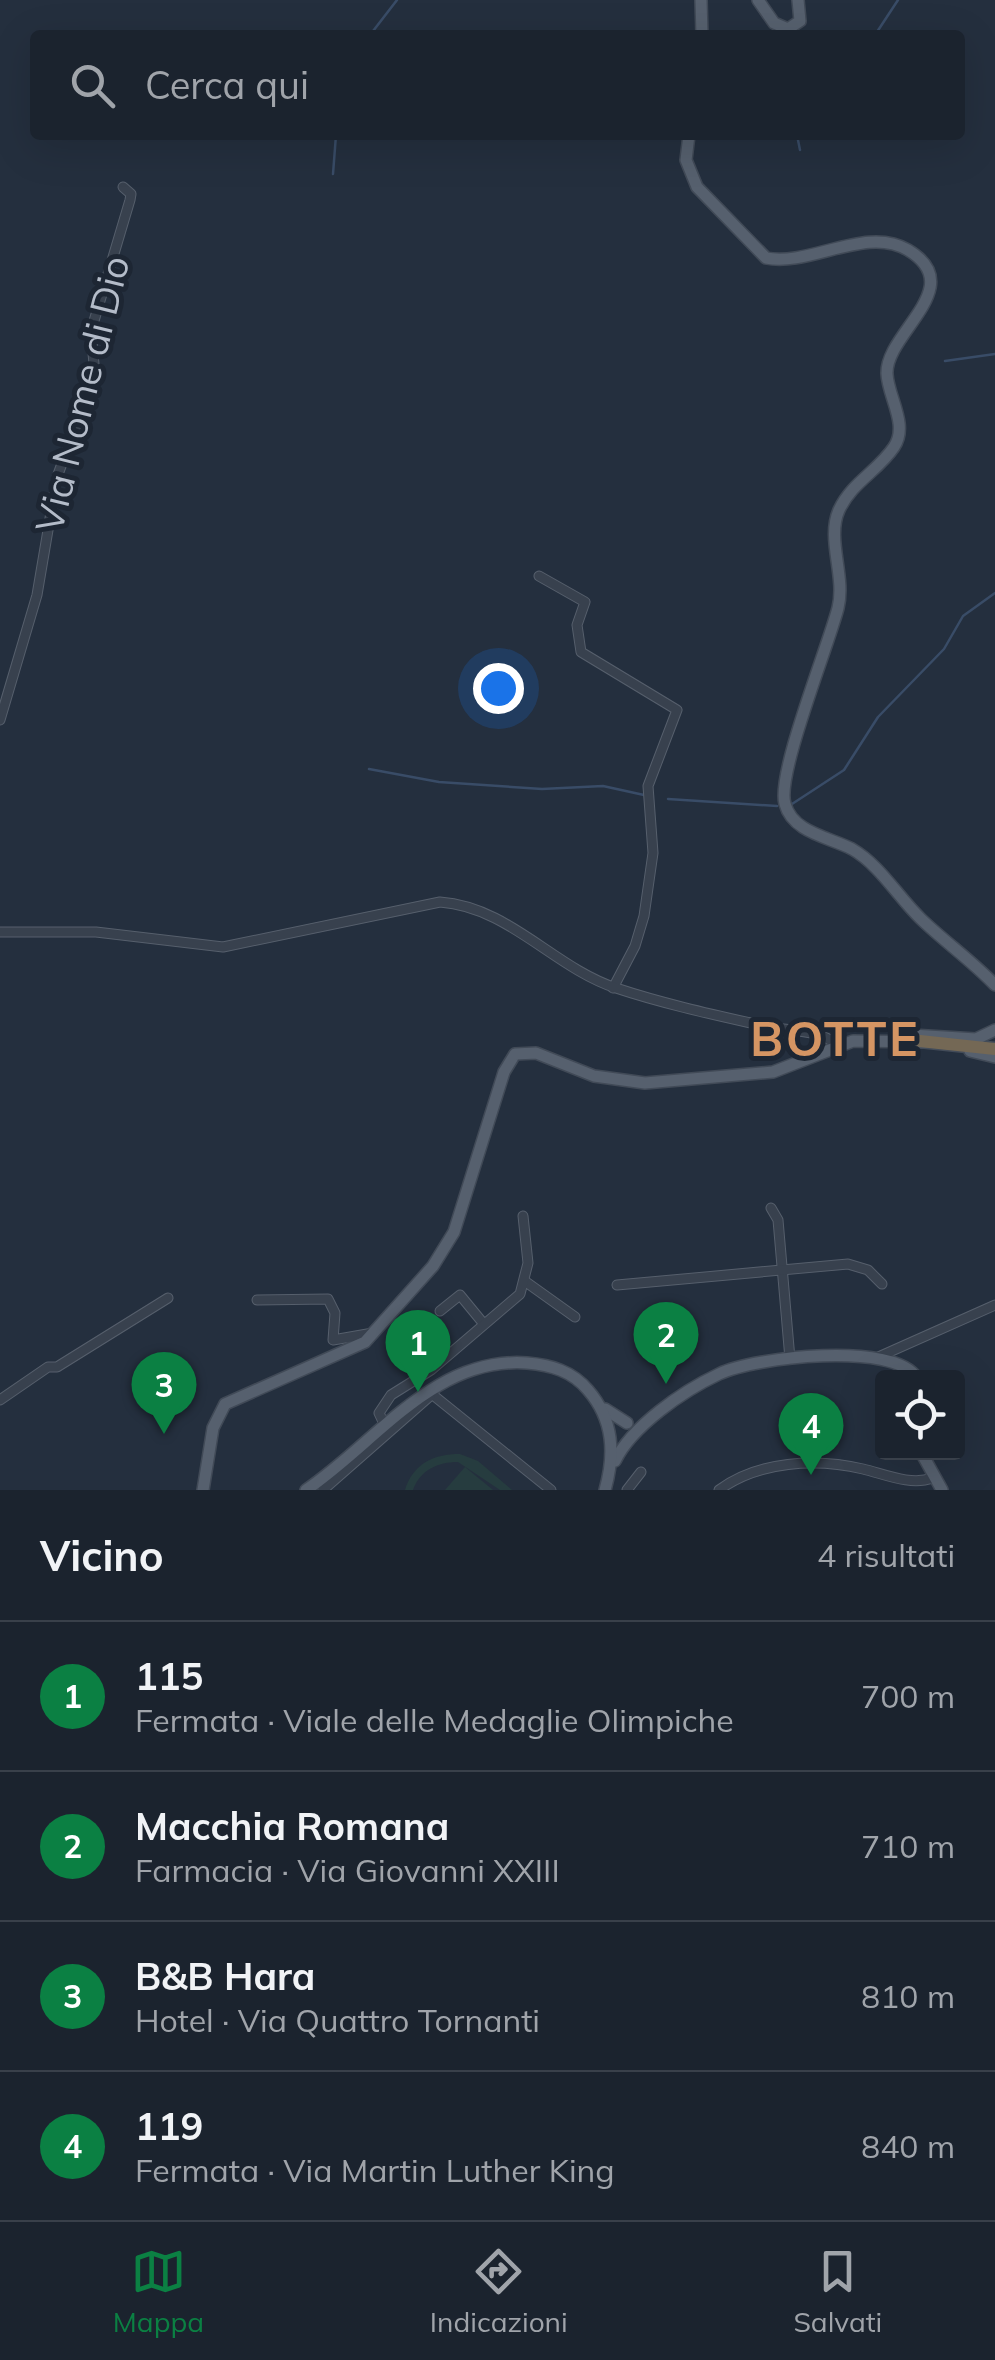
<!DOCTYPE html>
<html lang="it">
<meta charset="utf-8">
<style>
body{margin:0;font-family:Mulish,sans-serif;background:#242b36;color:#f1f3f6}
.controls{position:absolute;right:30px;bottom:30px;display:grid;overflow:hidden;border-radius:10px;box-shadow:0 10px 40px #0002}
.controls button{width:90px;height:90px;display:grid;place-items:center;padding:0;border:0;border-bottom:2px solid #39404a;background:#1b232e;color:#f1f3f6;font:50px sans-serif}
.you{position:absolute;left:498px;top:688px;width:35px;height:35px;margin:-25px;border:8px solid #fff;border-radius:50%;background:#1a73e8;box-shadow:0 0 0 15px #1a73e833}
.badge{display:grid;place-items:center;width:65px;height:65px;border-radius:50%;background:#0b8043;color:#fff;font-size:32px;font-weight:700}
.pin{position:absolute;translate:-50% -82px;filter:drop-shadow(0 2px 5px #0008)}
.pin::after{content:'';position:absolute;top:52px;width:35px;height:30px;background:inherit;clip-path:polygon(0 0,100% 0,50% 100%)}
.list{margin:0;padding:0;list-style:none}
h2{display:flex;justify-content:space-between;align-items:center;height:130px;margin:0;padding:0 40px;font-size:42px}
h2 small{font-size:32px;font-weight:400;color:#a0a4aa}
.list li{display:grid;grid-template-columns:65px 1fr auto;gap:30px;align-items:center;box-sizing:border-box;height:150px;padding:0 40px;border-top:2px solid #39404a}
.list b{display:block;font-size:38px;white-space:nowrap}
.list p{margin:0;font-size:32px;white-space:nowrap;color:#a0a4aa}
.list em{font-size:32px;font-style:normal;color:#a0a4aa}
.icon{flex:none;width:55px;height:55px;fill:none;stroke:currentColor;stroke-width:2;stroke-linecap:round;stroke-linejoin:round}
.map{position:relative;flex:none;width:995px;height:1490px;overflow:hidden}
.search{position:absolute;background:#1b232e;box-shadow:0 10px 40px #0002;left:30px;right:30px;top:30px;height:110px;display:flex;align-items:center;gap:25px;box-sizing:border-box;padding:0 35px;border-radius:10px;color:#a0a4aa;font-size:38px}
.sheet{height:730px;background:#1b232e}
nav{display:flex;justify-content:space-around;align-items:center;box-sizing:border-box;height:140px;border-top:2px solid #39404a;background:#1b232e;font-size:28px;color:#a0a4aa}
nav a{display:grid;justify-items:center;gap:5px}
nav .on{color:#0b8043}
.map>svg:first-child{display:block}
</style>
<div class="map">
<svg width="995" height="1490" viewBox="0 0 995 1490">
<rect width="100%" height="100%" fill="#242f3e"/>
<g fill="#263c3f">
<path d="M460 1454 478 1461 512 1490H500L458 1462C438 1462 420 1470 413 1490H405C413 1464 433 1454 460 1454Z"/>
<path d="M465 1467 493 1490H445Z"/>
</g>
<g fill="none" stroke-linecap="round" stroke-linejoin="round">
<g stroke="#394c67" stroke-width="2.5">
<path d="M370 35 397 0"/>
<path d="M875 35 898 0"/>
<path d="M797 135 800 150"/>
<path d="M333 174 336 135"/>
<path d="M945 361 995 354"/>
<path d="M369 769 439 782 542 789 603 786 644 795"/>
<path d="M668 799 777 806"/>
<path d="M792 804 844 770 878 717 944 649 963 616 995 593"/>
</g>
<g stroke="#565f6c" stroke-width="11">
<g id="minor">
<path d="M539 576 585 602 577 625 581 652 677 710 648 786 653 853 644 916 635 946 613 988"/>
<path d="M0 720 37 595 57 477 95 375 91 331 130 200 131 194 123 187"/>
<path d="M0 932H96L223 947 440 902C509 907 553 967 616 988 664 1004 715 1015 764 1026 786 1031 820 1029 837 1045"/>
<path d="M771 1208 778 1220 790 1359"/>
<path d="M526 1282 575 1317"/>
<path d="M617 1285 848 1264 868 1270 882 1284"/>
<path d="M257 1300 328 1299 335 1313 333 1340 373 1333"/>
<path d="M440 1311 460 1295 483 1323"/>
<path d="M876 1358 995 1305"/>
<path d="M428 1391 551 1490"/>
<path d="M0 1400 48 1367H57L168 1298"/>
<path d="M385 1426 379 1413 391 1395 431 1370 520 1294 528 1263 523 1216"/>
<path d="M323 1490 430 1396"/>
<path d="M627 1490 641 1472"/>
<path d="M719 1490C758 1461 816 1458 863 1469 884 1474 911 1486 932 1478"/>
</g>
</g>
<g stroke="#414a57" stroke-width="14">
<g id="major">
<path d="M701 0 702 35"/>
<path d="M758 0 774 23 788 29 800 21 798 0"/>
<path d="M689 135 686 160 697 187 766 258C810 267 866 225 908 250 970 287 885 333 887 374 888 397 909 425 894 447 878 471 852 482 839 510 826 539 846 576 838 608 828 647 776 775 785 804 793 833 829 837 852 849 880 865 898 897 921 919 945 942 972 961 995 985"/>
<path d="M912 1035 976 1039 995 1030"/>
<path d="M970 1051 995 1057"/>
<path d="M605 1409 627 1423"/>
<path d="M921 1452 942 1490"/>
<path d="M615 1461C632 1426 683 1391 719 1374 754 1357 894 1341 917 1378"/>
<path d="M203 1490 213 1428 225 1404 365 1342 433 1266 454 1232 504 1072 515 1054 536 1053 594 1076 645 1083 773 1072 853 1041 927 1042"/>
<path d="M306 1490C376 1443 434 1356 527 1363 551 1365 572 1371 588 1390 614 1420 615 1454 605 1490"/>
</g>
</g>
<g stroke="#434c59" stroke-width="15">
<path id="highway" d="M920 1041 995 1049"/>
</g>
<use href="#minor" stroke="#38414e" stroke-width="9"/>
<use href="#major" stroke="#56606e" stroke-width="11"/>
<use href="#highway" stroke="#746855" stroke-width="12"/>
</g>
<g text-anchor="middle" dominant-baseline="central" stroke-width="10" stroke-linejoin="round" paint-order="stroke">
<g font-size="38" fill="#b4bcc9" stroke="#1d2633">
<text transform="translate(82 394) rotate(-76)">Via Nome di Dio</text>
</g>
<g font-size="48" font-weight="bold" letter-spacing="2.5" fill="#d59563" stroke="#1d2633">
<text x="835" y="1038">BOTTE</text>
</g>
</g>
</svg>
<div class="controls">
<button><svg class="icon" aria-label="locate" viewBox="0 0 24 24"><circle cx="12" cy="12" r="6"/><path d="M12 2v4M12 18v4M2 12h4M18 12h4"/></svg></button>
</div>
<div class="you"></div>
<div class="pin badge" style="left:418px;top:1392px">1</div>
<div class="pin badge" style="left:666px;top:1384px">2</div>
<div class="pin badge" style="left:164px;top:1434px">3</div>
<div class="pin badge" style="left:811px;top:1475px">4</div>
<div class="search"><svg class="icon" aria-label="search" viewBox="0 0 24 24"><circle cx="10" cy="10" r="6"/><path d="M15 15l6 6"/></svg>Cerca qui</div>
</div>
<section class="sheet">
<h2>Vicino<small>4 risultati</small></h2>
<ul class="list">
<li><span class="badge">1</span><div><b>115</b><p>Fermata · Viale delle Medaglie Olimpiche</p></div><em>700 m</em></li>
<li><span class="badge">2</span><div><b>Macchia Romana</b><p>Farmacia · Via Giovanni XXIII</p></div><em>710 m</em></li>
<li><span class="badge">3</span><div><b>B&amp;B Hara</b><p>Hotel · Via Quattro Tornanti</p></div><em>810 m</em></li>
<li><span class="badge">4</span><div><b>119</b><p>Fermata · Via Martin Luther King</p></div><em>840 m</em></li>
</ul>
</section>
<nav>
<a class="on"><svg class="icon" aria-label="map" viewBox="0 0 24 24"><path d="M3 6l6-2 6 2 6-2v14l-6 2-6-2-6 2zM9 4v14M15 6v14"/></svg>Mappa</a>
<a><svg class="icon" aria-label="directions" viewBox="0 0 24 24"><path d="M12 3l9 9-9 9-9-9zM9 14v-3h6M13 9l2 2-2 2"/></svg>Indicazioni</a>
<a><svg class="icon" aria-label="saved" viewBox="0 0 24 24"><path d="M7 4h10v16l-5-4-5 4z"/></svg>Salvati</a>
</nav>
